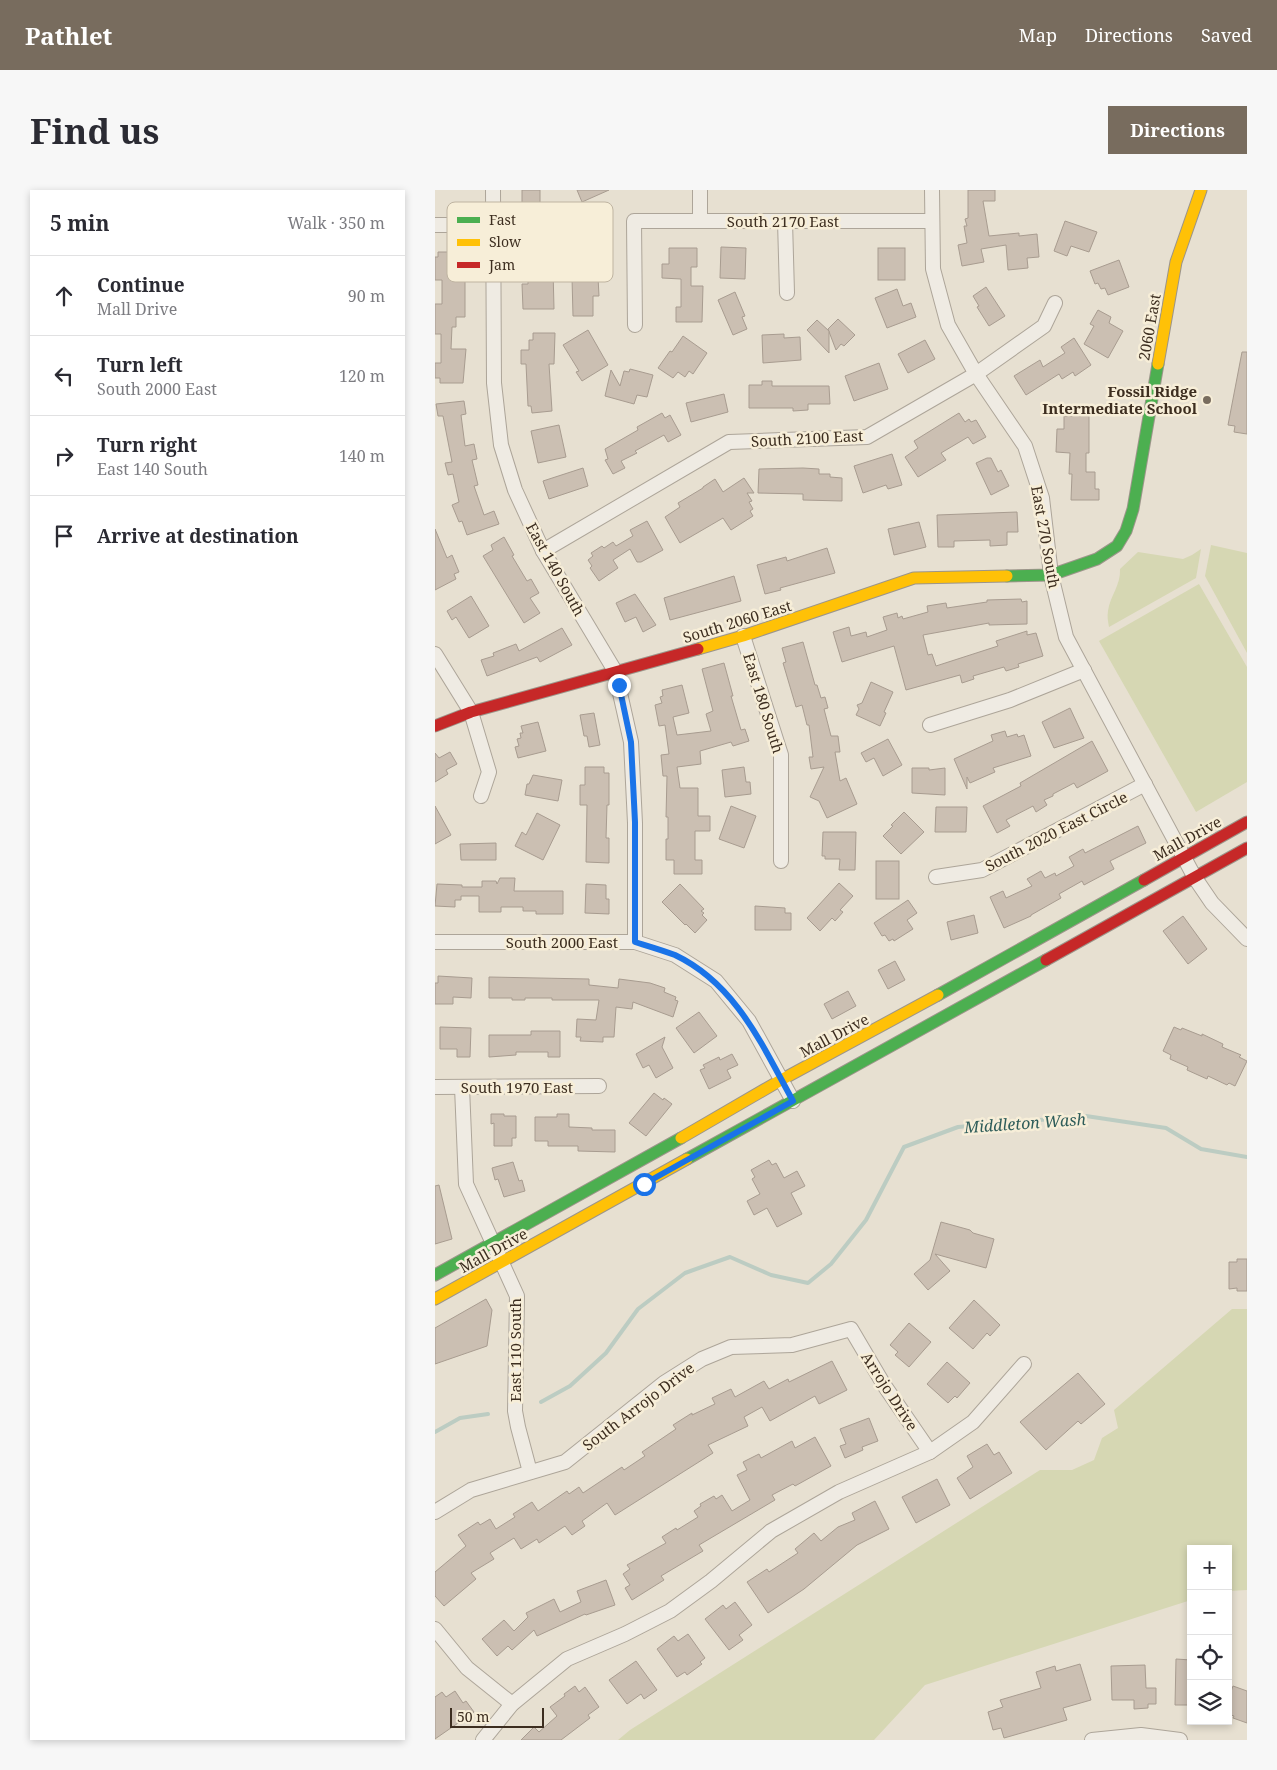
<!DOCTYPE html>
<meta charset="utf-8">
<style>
body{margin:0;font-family:"Noto Serif",serif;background:#f7f7f7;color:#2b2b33}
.controls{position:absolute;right:15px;bottom:15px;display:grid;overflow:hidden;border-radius:0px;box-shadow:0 2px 8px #0003}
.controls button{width:45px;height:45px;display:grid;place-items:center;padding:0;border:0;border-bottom:1px solid #e1e1e2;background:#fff;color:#2b2b33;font:25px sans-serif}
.scale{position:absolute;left:15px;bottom:12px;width:94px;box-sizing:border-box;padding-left:5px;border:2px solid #3d2e20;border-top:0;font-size:14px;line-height:18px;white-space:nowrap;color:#3d2e20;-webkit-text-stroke:4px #f7eed8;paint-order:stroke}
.stop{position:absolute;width:15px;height:15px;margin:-11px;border:4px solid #1a73e8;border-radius:50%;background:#fff}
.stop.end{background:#1a73e8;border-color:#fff;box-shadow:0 1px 5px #0008}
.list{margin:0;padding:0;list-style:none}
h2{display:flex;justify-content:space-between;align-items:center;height:65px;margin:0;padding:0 20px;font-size:21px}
h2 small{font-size:16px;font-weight:400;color:#7c7c81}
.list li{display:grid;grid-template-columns:32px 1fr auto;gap:15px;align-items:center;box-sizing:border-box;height:80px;padding:0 20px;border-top:1px solid #e1e1e2}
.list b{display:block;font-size:19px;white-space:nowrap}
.list p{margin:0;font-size:16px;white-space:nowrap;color:#7c7c81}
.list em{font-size:16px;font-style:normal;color:#7c7c81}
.icon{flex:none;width:28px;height:28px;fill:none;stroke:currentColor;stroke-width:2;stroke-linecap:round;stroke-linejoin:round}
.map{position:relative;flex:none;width:812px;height:1550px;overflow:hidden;border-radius:0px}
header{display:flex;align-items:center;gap:30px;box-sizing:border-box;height:70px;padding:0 25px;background:#786c5e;color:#fff}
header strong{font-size:24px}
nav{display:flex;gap:28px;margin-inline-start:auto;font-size:18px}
.intro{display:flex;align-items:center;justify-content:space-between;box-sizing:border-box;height:120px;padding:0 30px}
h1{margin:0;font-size:35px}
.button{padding:12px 22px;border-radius:0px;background:#786c5e;color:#fff;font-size:18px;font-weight:700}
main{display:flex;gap:30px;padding:0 30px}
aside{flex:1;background:#fff;border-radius:0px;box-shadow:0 2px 8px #0003}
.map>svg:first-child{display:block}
</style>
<header>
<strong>Pathlet</strong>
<nav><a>Map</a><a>Directions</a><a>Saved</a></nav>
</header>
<div class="intro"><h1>Find us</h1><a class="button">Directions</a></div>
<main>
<aside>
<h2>5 min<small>Walk · 350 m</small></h2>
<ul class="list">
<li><svg class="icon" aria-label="ahead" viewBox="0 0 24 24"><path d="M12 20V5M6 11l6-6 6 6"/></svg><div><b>Continue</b><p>Mall Drive</p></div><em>90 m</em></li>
<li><svg class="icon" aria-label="left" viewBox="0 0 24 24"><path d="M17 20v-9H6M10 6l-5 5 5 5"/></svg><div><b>Turn left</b><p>South 2000 East</p></div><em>120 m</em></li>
<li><svg class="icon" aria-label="right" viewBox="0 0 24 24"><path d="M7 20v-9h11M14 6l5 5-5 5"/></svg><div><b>Turn right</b><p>East 140 South</p></div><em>140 m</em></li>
<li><svg class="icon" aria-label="arrive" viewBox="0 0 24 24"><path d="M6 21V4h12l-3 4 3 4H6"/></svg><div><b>Arrive at destination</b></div></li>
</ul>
</aside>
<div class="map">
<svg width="812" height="1550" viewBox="0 0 812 1550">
<rect width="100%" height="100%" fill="#e7e0d1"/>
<g fill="#d6d7b3">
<path d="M776 355 812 363V463L770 386Z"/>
<path d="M766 359 761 388 674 437C673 432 672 426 673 421 675 406 686 395 685 379L703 362 748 369 757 365Z"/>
<path d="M764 394 812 477V592L761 622 664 451Z"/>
<path d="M797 1119H812V1400L793 1401V1359H756V1410L490 1495 439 1550H183L195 1540 605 1280H637L659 1270 667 1248 683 1238 679 1220Z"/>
</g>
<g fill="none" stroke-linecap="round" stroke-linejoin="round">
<g stroke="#bcccc2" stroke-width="4">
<path d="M106 1212 135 1196 171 1163 203 1119 250 1083 295 1067 336 1085 373 1093 396 1074 431 1030 469 957 523 937 651 926 731 938 766 959 812 967"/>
<path d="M0 1242 25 1228 53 1224"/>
</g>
</g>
<g fill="#cbbfb2" stroke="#a89c90">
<path d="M87 0H105V33H117V57H112V79H118L119 119H88L87 94H93V65H87V52H91V15H87Z"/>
<path d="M142 0H174L147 12Z"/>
<path d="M533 0H560V11H548L554 46 584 43V46L602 44 604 67 592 68 593 78 573 80 571 55 546 59 549 72 527 76 523 55 532 53 529 36H532L530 29 533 28Z"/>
<path d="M630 31 662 42 654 62 636 56 632 66 619 61Z"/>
<path d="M157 34 158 62H153V88L163 87 164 106H158V126H138L137 88H141L140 61H136L137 35Z"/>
<path d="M286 57 311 58 310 89 285 88Z"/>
<path d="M234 58H262V77H256V96H268L267 132H241V117H246V89L227 88V74H234Z"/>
<rect x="443" y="58" width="27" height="32"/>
<path d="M3 62H14V66H19V73H25V83H30V127H21V137H17L16 159H31L28 193H5V188H0V173H6V144H0V114H7V90H0V67H3Z"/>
<path d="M684 70 694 97 673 105 670 98 666 99 663 93 660 94 655 81Z"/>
<path d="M551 97 570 126 554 136 542 117 544 116 538 106Z"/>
<path d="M462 99 468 116 476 113 481 127 452 138 440 108Z"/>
<path d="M300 102 310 126 307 127 312 139 298 145 283 110Z"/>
<path d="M663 120 676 127 674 133 688 141 673 168 649 154 659 136 655 134Z"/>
<path d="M403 129 420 145 409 156 406 154 401 160 393 139Z"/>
<path d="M382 130 394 141V163L372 140Z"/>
<path d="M153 140 173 175 147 191 141 182 144 181 128 155Z"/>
<path d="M98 143H120L119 174H114L117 221 97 223 96 216H93L91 174H86V160H94V150H98Z"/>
<path d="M349 144V148L365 147 366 170 328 173 327 145Z"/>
<path d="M248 146 272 163 258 184 254 181 250 187 243 182 238 188 223 178 235 161 237 162Z"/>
<path d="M639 148 656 175 640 186 638 182 627 189 624 184 591 205 579 186 605 170 608 177 630 163 626 157Z"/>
<path d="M490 150 500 169 473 183 463 164Z"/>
<path d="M807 162H812V244L799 242 800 236 793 235Z"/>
<path d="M444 173 453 199 419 211 410 186Z"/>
<path d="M195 179 218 185 212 207 202 205 199 214 170 206 176 180 185 196 189 181 194 182Z"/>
<path d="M327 191H337V196H394L395 214H373V220L358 221V218H314V195H327Z"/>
<path d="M289 204 293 222 256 232 251 213Z"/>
<path d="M29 211 31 224 26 225 30 256 39 254 42 269 37 270 43 295 39 296 49 325 59 321 64 334 32 345 27 331 24 332 17 315 24 312 18 284 13 285 10 273 17 272 8 226H3L1 214Z"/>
<path d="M227 223 230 228 235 225 246 245 233 252 229 245 200 261 202 263 186 271 190 278 178 284 170 270 173 269 170 259 203 240 202 237Z"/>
<path d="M524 223 530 232 534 229 536 232 541 230 551 247 538 254 533 247 506 263 511 270 483 287 470 267 483 258 479 251Z"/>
<path d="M629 226H654V263H651V282H660V299H664V310H636L637 284H634L635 263 621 262 622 239H629Z"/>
<path d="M124 235 131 267 103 273 96 241Z"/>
<path d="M457 264 467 295 453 299 451 295 428 303 419 276Z"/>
<path d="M552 268H556L563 282 566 280 574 296 556 305 541 273Z"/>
<path d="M148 278 153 296 114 309 108 291Z"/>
<path d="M368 278 384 279V284H395V287L407 288V311L368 310V304L323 303 324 279Z"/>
<path d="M309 288 319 303H312L317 311 314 312 318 319 315 321 318 326 296 340 288 328 245 353 230 327 245 317 243 313 268 298V297L280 289 288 302Z"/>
<path d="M582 322 583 342H572V355L555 356V350L519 351V357H503L502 325Z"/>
<path d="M212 331 228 360 206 372H202L195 359 178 370 183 378 164 391 155 378 157 376 153 370 158 366 156 363 167 356 169 358 178 352 181 356 198 346 195 340Z"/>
<path d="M484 332 491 357 459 365 453 339Z"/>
<path d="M0 339 12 368 17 365 24 382 19 384 21 389 0 400Z"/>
<path d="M69 347 79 365 77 366 92 391 96 389 104 403 95 408 105 423 89 433 48 366 58 360 56 355Z"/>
<path d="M392 358 400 383 345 398 346 400 330 404 322 375 351 367 352 371Z"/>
<path d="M299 386 306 411 235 430 229 408Z"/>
<path d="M200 404 221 435 208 442 201 427 190 432 181 413Z"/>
<path d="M36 406 54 436 34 448 21 427 17 430 12 421Z"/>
<path d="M586 409 587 412 592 411V434L554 435V433L488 445 493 465 497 464 501 476 563 456 561 451 592 441V445L601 443 608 466 583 474 584 477 571 481 569 477 538 486 539 489 527 493 525 485 471 500 459 456 407 472 398 442 414 437 416 446 431 442 432 447 452 440 448 427 462 423 463 428 467 426 468 429 493 422 492 416 511 413 512 418 552 412V410Z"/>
<path d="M127 438 137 455 105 472 102 467 52 486 46 470 59 466 58 463 81 454 84 461Z"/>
<path d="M368 452 380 495H382L386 508 390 507 393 518 389 519 396 546H403L405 562H400L405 591 411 588 422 614 392 628 384 611 375 607 389 577 376 579 374 567H378L374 535H372L367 515 361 517 348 473 351 472 347 458Z"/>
<path d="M289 473 298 506H296L306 540 310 539 314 551 298 556 296 552 265 561 266 574 242 577 245 598H263V626H275V641H260V670H267V684H239V670H231V649H233V627H231L232 586H228L226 565 234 564 230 535 224 536 220 515 227 513 225 507 228 506 227 500 247 495 254 523 238 527 242 545 276 541 271 524 278 521 267 479Z"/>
<path d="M436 492 458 502 449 522 451 523 445 536 421 525 424 519 422 515 427 513Z"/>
<path d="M635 518 649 548 619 558 607 532Z"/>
<path d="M159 523 165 555 154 557 152 546H149L145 525Z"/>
<path d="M103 532 111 561 83 568 80 557 84 556 82 549 86 548 85 543H88L86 536Z"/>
<path d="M570 541 572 547 582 544 583 547 589 545 596 566 558 578 560 582 535 593 532 587V599L519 569 558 551 556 545Z"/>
<path d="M453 549 467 575 448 586 439 568 431 572 426 563Z"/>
<path d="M657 551 673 581 642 598 639 593 618 604V606L609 610 612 615 601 622 598 616 571 630 575 636 562 643 548 616 586 596 585 593Z"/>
<path d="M15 562 22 574 11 580 13 584 0 592V563L4 568Z"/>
<path d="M150 577H169V583H174V615H172L171 648H174V673L151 672 152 615H145V595H150Z"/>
<path d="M309 577 311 592H315L316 604 290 607 287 580Z"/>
<path d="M477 578H494V580L510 578V605L477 603Z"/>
<path d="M98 585 127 590 123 611 90 605 92 594H94Z"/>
<path d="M0 616 16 645 0 654Z"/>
<path d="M296 616 321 626 309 658 284 649Z"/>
<path d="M501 617H532L531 642H500Z"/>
<path d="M469 622 489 642 466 664 448 646 458 636 456 635Z"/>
<path d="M102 623 125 635 108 670 80 656 87 642 91 645Z"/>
<path d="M703 636 711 653 675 671 679 679 649 695 647 691 624 704 626 708 596 725V726L569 738 555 707 568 701 571 708 597 696 592 689 606 681 610 688 620 683 621 686 639 676 634 667 648 659 650 663Z"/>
<path d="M388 642H421L420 680H404L405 669H390V666H387Z"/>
<path d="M61 653V670H26L25 654Z"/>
<rect x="441" y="671" width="23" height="38"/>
<path d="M65 688H80L79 701H128V724H101V721H88V717H66V722H44V706H26V710H20V717L0 716 2 694 27 695V697H47V691H61L62 694Z"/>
<path d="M404 693 418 706 405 720 408 722 400 731 397 728 385 741 372 728Z"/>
<path d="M151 694 171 695V709H174V724L150 723Z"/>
<path d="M245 694 269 719 266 721 269 723 267 725 272 730 260 743 251 734 250 735 227 712Z"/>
<path d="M473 710 482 723 472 730 478 739 459 751 458 749 454 751 450 745 447 746 439 733Z"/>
<path d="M320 716 350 718V723H356V740H320Z"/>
<path d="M539 725 543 743 516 750 512 732Z"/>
<path d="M748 726 772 759 753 774 728 741Z"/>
<path d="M460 771 470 790 453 799 443 780Z"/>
<path d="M3 786 37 788 36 808 18 807V814H0V793H3Z"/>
<path d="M54 787 154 789V795L183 798 184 789 215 793 230 798 229 802 241 807 240 810 243 811 238 827 198 812 197 819 181 817 179 847H168V852L145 851 146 847H141L142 829 161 830 164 810H117V808H90V810H77V808H54Z"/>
<path d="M413 801 421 816 397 829 389 814Z"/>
<path d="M264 822 282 846 259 863 241 838Z"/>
<path d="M5 837 36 838 35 867H22V859H5Z"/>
<path d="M739 837 746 840 747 838 767 846V844L788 854 787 857 806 865 804 867 812 871 800 896 794 893 792 895 773 886 772 889 752 880 753 877 735 869 736 865 728 861Z"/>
<path d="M96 841H125V867H113V862H81V865L54 867V845H96Z"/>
<path d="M230 847 227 857 238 878 221 888 214 875 208 878 201 864Z"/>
<path d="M297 864 303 875 292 880 296 888 274 899 265 880 270 878 268 875 284 867 285 870Z"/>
<path d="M219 903 228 910 229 908 237 914 211 946 194 933Z"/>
<path d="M56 924H69V926H81V948H77V956H59V933L56 934Z"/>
<path d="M122 924H134V937L157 938V940H180V962L143 961V956H113V951H100V927H122Z"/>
<path d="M334 970 337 975 341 973 349 988 362 981 370 996 356 1003 367 1024 342 1037 332 1018 319 1025 312 1011 325 1004 317 989 320 987 316 980Z"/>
<path d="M78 972 84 991 87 990 90 1001 69 1007 63 989 60 990 57 978Z"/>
<path d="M4 995 17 1049 0 1054V996Z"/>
<path d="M506 1032 535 1040 538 1043 559 1049 551 1078 500 1064 515 1081 493 1100 479 1084 495 1070Z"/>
<path d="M802 1069H812V1101H802V1098L794 1099V1072H802Z"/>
<path d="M51 1109 57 1120 52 1156 0 1174V1138Z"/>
<path d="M539 1110 565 1135 555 1146 552 1143 538 1159 514 1138Z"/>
<path d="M474 1133 496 1152 474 1177 460 1165 463 1162 455 1155Z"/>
<path d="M397 1171 412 1200 384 1214 380 1206 335 1231 327 1217 309 1227 313 1236 273 1255 278 1263 180 1325 172 1313 147 1331 150 1336 137 1345 130 1336 104 1353 102 1349 86 1359 79 1348 55 1363 59 1369 36 1383 41 1389 9 1416 0 1406V1382L31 1356 23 1345 43 1332 45 1335 55 1329 61 1339 80 1327 78 1324 97 1312 103 1321 132 1301 134 1304 144 1297 148 1303 187 1277 189 1280 210 1266 207 1262 241 1239 238 1235 257 1223V1225L280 1214 277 1208 296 1199 300 1207 329 1191 334 1199 353 1189 354 1192Z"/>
<path d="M512 1172 535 1193 522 1208 520 1206 513 1213 492 1194Z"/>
<path d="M643 1183 670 1214 646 1234 643 1231 611 1260 585 1232Z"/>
<path d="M434 1228 443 1251 427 1257 428 1260 410 1268 405 1256 411 1254 405 1239Z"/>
<path d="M380 1247 396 1276 360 1296 358 1294 337 1305 340 1310 264 1355 268 1361 226 1386 229 1390 197 1410 190 1398 195 1395 188 1384 195 1379 192 1375 231 1353 227 1347 241 1338 242 1340 263 1327 259 1321 266 1316 265 1314 279 1306 281 1309 287 1305 297 1321 315 1310 302 1285 312 1280 308 1272 324 1264 326 1268 357 1251 360 1258Z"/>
<path d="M552 1254 559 1265 564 1262 577 1283 535 1309 522 1288 538 1277 532 1266Z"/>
<path d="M502 1289 515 1315 481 1333 467 1307Z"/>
<path d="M440 1311 454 1339 422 1355 369 1399 333 1423 312 1392 332 1379 334 1382 363 1363 360 1359 379 1343 386 1351 403 1337 420 1330 417 1323Z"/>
<path d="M171 1390 180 1415 151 1425 150 1424 102 1446 99 1440 77 1460 73 1456 62 1466 47 1449 69 1430 79 1441 93 1427 91 1423 119 1409 125 1422 146 1412 142 1401Z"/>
<path d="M300 1412 317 1435 304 1445 308 1450 294 1460 270 1429 288 1415 291 1419Z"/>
<path d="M253 1444 270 1468 265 1472 267 1474 252 1485 250 1482 242 1487 222 1459 239 1446 243 1451Z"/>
<path d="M741 1469 756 1470V1515H740Z"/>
<path d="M201 1471 222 1500 209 1509 206 1504 192 1514 174 1490Z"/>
<path d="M645 1474 656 1510 628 1518 632 1530 569 1548 566 1538 558 1540 553 1522 568 1517 565 1510 606 1498 601 1482 620 1476 621 1481Z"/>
<path d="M710 1475 711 1498H721V1514H713V1518L699 1519V1510H677L676 1476Z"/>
<path d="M140 1496 144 1502 150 1497 164 1517 153 1525 155 1528 126 1550H86L99 1537 104 1542 122 1526 115 1517 130 1506 129 1504Z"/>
<path d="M798 1496 812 1501V1533L798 1528 799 1526 793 1524V1510Z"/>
<path d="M20 1501 28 1513 31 1511 39 1522 0 1549V1507L7 1502 11 1507Z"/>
</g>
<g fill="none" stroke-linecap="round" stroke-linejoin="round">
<g stroke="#ada599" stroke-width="16">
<g id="street">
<path d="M58 0 59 193 66 255 80 300 108 361 180 481 196 552 200 633V752"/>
<path d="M265 0V31"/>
<path d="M497 0 498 79 513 135 541 184 590 256 607 308 616 385 631 447 760 688 777 713 812 749"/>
<path d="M350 31 352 103"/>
<path d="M0 35H58"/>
<path d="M200 135 199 31H497"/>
<path d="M108 361 294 252 432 247 541 184 609 136 620 113"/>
<path d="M308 446 346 565V671"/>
<path d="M0 464 36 522 54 582 46 606"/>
<path d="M495 535 575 510 649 480"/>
<path d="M501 687 547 680 710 594"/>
<path d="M0 752H200L240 765 281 791 314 831 358 911"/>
<path d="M0 897 164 896"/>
<path d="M27 897 31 994 82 1106 80 1221 83 1237 95 1282"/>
<path d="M0 1322 36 1300 130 1272 229 1193 267 1169 296 1157 357 1155 416 1139 449 1195 495 1262"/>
<path d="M0 1439 32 1478 77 1514"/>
<path d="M48 1550 77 1514 132 1469 190 1444 235 1421 276 1391 336 1341 404 1302 495 1262 538 1232 589 1174"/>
<path d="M657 1550 706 1545 745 1550"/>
</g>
</g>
<g stroke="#9c958a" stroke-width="13">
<g id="fast">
<path d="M572 386 616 385 662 369 682 356 691 341 698 319 723 174"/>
<path d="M503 805 709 690"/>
<path d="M252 969 611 770"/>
<path d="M0 1085 246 948"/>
</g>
</g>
<g stroke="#9c958a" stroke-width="13">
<g id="slow">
<path d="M723 174 741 72 766 0"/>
<path d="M263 459 308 446 479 388 572 386"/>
<path d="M246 948 346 890 503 805"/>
<path d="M0 1109 252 969"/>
</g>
</g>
<g stroke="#9c958a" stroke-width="13">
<g id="jam">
<path d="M0 536 36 522 263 459"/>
<path d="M709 690 812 632"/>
<path d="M611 770 812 658"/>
</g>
</g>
<use href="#street" stroke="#efebe3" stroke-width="14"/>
<use href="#fast" stroke="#4caf50" stroke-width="11"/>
<use href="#slow" stroke="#ffc107" stroke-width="11"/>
<use href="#jam" stroke="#c62828" stroke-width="11"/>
</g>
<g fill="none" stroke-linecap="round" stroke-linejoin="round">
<path stroke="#1a73e8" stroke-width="6" d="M184 495 196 552 200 632V752C213 756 227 760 240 765 301 794 327 855 358 911L209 994"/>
</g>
<circle fill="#786c5e" stroke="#f7eed8" stroke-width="2" cx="772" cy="210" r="5"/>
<g text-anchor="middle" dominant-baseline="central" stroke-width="5" stroke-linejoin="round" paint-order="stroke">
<g font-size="15" fill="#3d2e20" stroke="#f7eed8">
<text x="348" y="31">South 2170 East</text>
<text transform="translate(714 137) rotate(-80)">2060 East</text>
<text transform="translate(372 248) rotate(-3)">South 2100 East</text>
<text transform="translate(611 347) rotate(80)">East 270 South</text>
<text transform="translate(121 379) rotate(61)">East 140 South</text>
<text transform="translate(302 431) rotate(-17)">South 2060 East</text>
<text transform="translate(329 513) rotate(73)">East 180 South</text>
<text transform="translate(621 641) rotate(-27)">South 2020 East Circle</text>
<text transform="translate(752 648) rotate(-29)">Mall Drive</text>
<text x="127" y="752">South 2000 East</text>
<text transform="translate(399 845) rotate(-28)">Mall Drive</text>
<text x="82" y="897">South 1970 East</text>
<text transform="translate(58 1060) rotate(-29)">Mall Drive</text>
<text transform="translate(80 1160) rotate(-90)">East 110 South</text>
<text transform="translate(455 1201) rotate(57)">Arrojo Drive</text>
<text transform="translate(203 1216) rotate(-37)">South Arrojo Drive</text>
</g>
<g font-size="15" font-weight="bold" fill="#3d2e20" stroke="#f7eed8" text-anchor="end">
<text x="762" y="201">Fossil Ridge<tspan x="762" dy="17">Intermediate School</tspan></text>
</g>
<g font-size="16" font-style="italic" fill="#2f5d5a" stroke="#f7eed8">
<text transform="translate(590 933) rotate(-4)">Middleton Wash</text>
</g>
</g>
<rect x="12" y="12" width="166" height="80" rx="8" fill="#f7eed8" stroke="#bfb4a1" stroke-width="1"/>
<rect x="22" y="27" width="23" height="6" fill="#4caf50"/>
<rect x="22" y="49" width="23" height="7" fill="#ffc107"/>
<rect x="22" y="72" width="23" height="6" fill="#c62828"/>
<g font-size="14" fill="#3d2e20">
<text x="54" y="35">Fast</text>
<text x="54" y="57">Slow</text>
<text x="54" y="80">Jam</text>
</g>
</svg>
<div class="controls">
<button>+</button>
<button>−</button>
<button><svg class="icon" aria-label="locate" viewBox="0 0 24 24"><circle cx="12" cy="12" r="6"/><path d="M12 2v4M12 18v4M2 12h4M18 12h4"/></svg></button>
<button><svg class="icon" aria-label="layers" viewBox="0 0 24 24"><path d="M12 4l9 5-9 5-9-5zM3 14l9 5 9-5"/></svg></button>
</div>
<div class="scale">50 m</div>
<div class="stop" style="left:209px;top:994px"></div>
<div class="stop end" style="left:184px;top:495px"></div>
</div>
</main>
